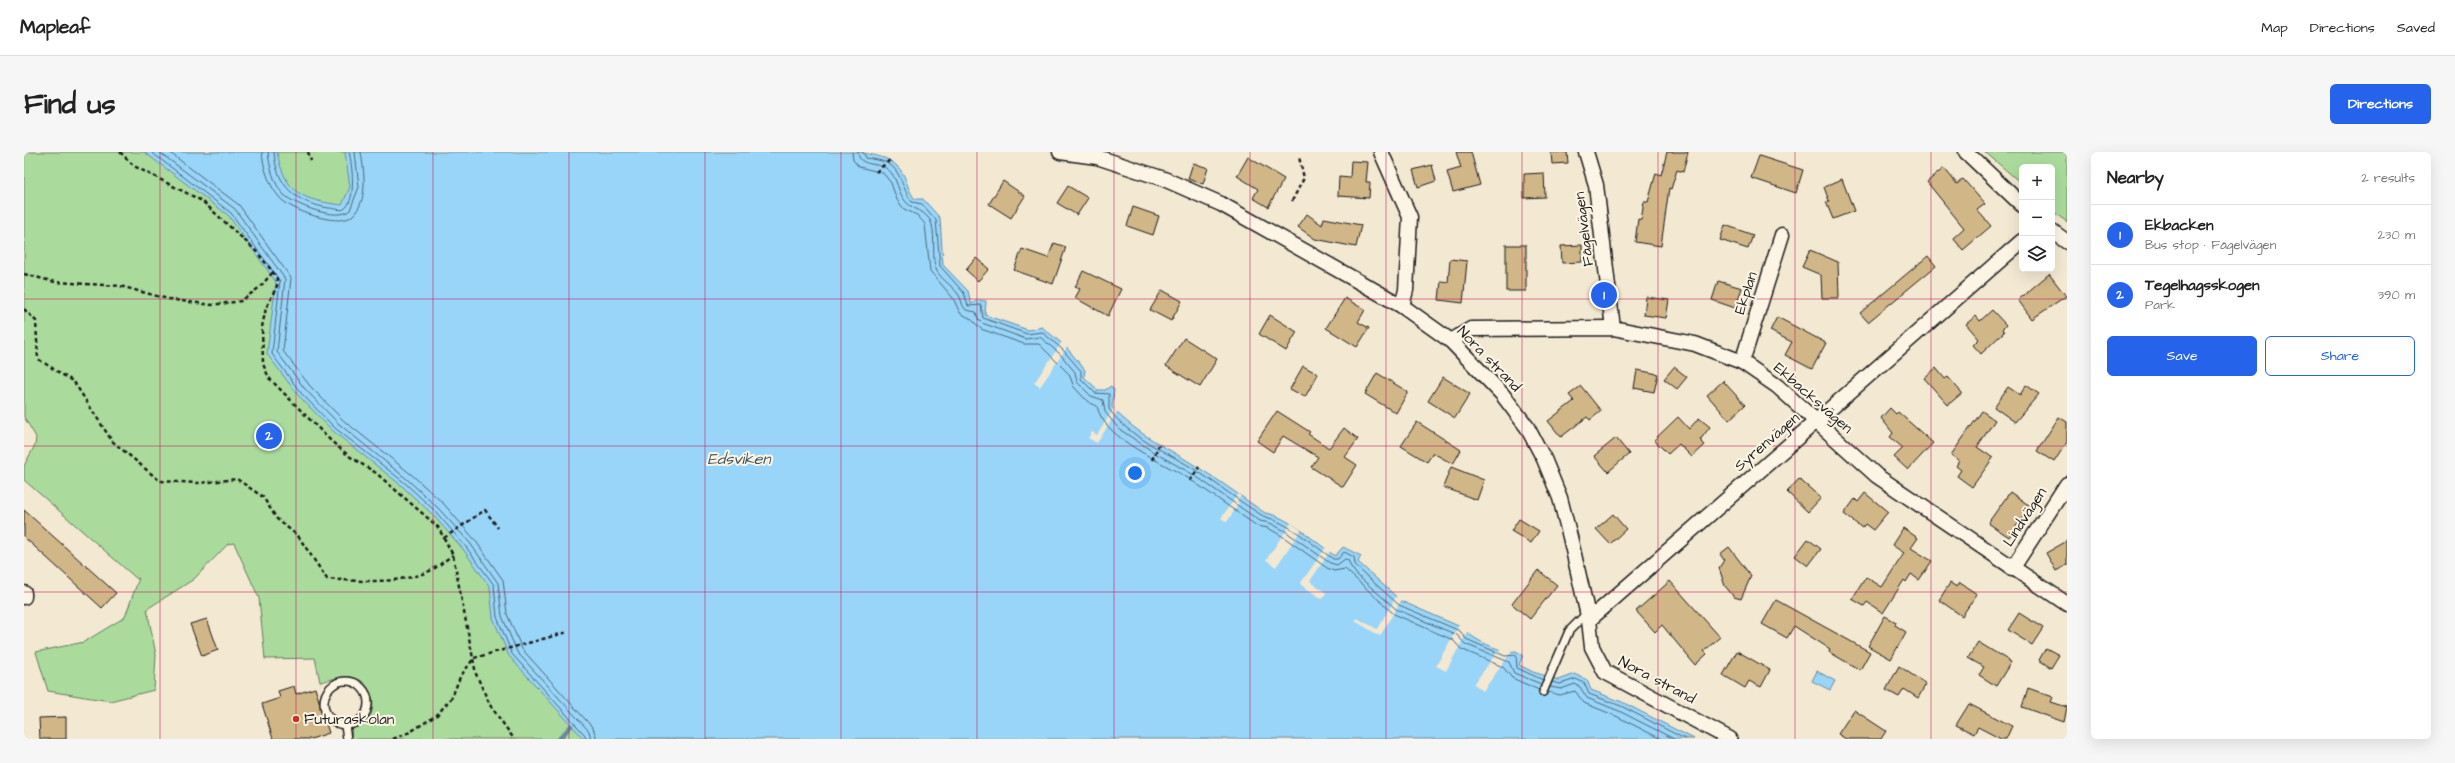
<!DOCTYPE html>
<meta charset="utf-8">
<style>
body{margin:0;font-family:"Architects Daughter",sans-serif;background:#f6f6f6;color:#222}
.controls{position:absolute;right:12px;top:12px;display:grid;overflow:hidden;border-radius:6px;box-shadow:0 4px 16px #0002}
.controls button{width:36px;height:36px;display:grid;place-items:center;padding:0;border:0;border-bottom:1px solid #e0e0e0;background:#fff;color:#222;font:20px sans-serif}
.you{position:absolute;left:1111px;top:321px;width:14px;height:14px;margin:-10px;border:3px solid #fff;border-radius:50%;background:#1a73e8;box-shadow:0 0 0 6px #1a73e833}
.badge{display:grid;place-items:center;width:26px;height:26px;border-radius:50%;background:#2563eb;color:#fff;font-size:13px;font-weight:700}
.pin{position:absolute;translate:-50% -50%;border:2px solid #fff;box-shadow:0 1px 4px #0006}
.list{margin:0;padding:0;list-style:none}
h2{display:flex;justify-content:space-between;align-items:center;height:52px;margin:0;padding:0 16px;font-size:17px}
h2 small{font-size:13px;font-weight:400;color:#767676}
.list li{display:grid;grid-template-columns:26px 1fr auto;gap:12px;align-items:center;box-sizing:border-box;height:60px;padding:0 16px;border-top:1px solid #e0e0e0}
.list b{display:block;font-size:15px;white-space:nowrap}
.list p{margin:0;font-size:13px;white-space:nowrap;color:#767676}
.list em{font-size:13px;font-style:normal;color:#767676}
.actions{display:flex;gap:8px;padding:12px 16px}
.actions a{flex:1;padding:9px 0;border:1px solid #2563eb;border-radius:6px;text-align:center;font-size:14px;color:#2563eb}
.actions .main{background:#2563eb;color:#fff}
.icon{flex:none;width:22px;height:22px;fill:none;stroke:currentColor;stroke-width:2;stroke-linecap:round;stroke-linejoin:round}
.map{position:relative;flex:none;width:2043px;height:587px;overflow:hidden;border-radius:6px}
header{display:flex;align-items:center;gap:24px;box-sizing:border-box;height:56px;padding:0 20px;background:#fff;border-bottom:1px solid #e0e0e0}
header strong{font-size:19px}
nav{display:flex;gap:22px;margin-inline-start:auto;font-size:14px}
.intro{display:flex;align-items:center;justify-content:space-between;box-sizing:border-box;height:96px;padding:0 24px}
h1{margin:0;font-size:28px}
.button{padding:10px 18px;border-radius:6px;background:#2563eb;color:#fff;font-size:14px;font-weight:700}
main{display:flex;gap:24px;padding:0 24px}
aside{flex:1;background:#fff;border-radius:6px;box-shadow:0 4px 16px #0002}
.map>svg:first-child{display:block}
</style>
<header>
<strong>Mapleaf</strong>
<nav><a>Map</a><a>Directions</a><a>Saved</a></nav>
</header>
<div class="intro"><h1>Find us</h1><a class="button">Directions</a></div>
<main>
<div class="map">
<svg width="2043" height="587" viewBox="0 0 2043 587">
<rect width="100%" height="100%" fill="#f3e8d2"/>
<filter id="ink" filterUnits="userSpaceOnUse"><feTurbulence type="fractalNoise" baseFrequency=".025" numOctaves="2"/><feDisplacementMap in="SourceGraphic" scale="8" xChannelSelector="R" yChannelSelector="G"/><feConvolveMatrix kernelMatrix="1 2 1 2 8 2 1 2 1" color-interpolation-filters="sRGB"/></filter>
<g filter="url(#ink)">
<g fill="#aadb9c" stroke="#637c5c">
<path d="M0 0H408L704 587H327L328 575C332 574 337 573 340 571 357 558 348 528 327 525 318 524 305 528 296 530L291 506 241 507 235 446 210 391 204 392 170 427 123 457 132 503 130 538 86 549 24 539 12 500 60 490 101 465 115 426 113 427 0 328V314L11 293 12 285 0 265Z"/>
<path d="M1961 0H2043V70L2028 59V15H1998V32Z"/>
</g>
<g fill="#98d5f9" stroke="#668ba1">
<path d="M120 0H253C261 42 279 48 318 53L326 35 321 0H835C853 4 871 5 880 24 884 33 885 40 891 47H899L916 66 919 113 944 139 947 152 954 148 962 149 961 163 1004 178 1018 175 1042 195 1061 218 1060 225 1074 238H1081L1087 234 1090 238 1088 255C1112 283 1145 296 1175 316 1198 330 1219 346 1241 361 1262 363 1293 391 1311 404L1319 395 1337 404 1334 410 1377 449 1439 476C1447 487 1478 502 1492 499L1499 503 1495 513 1509 520 1535 528 1551 522 1563 528 1567 538 1598 550 1670 587H560L485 504 469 466 466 435 439 397 408 362 378 334 309 279 274 243 243 202 252 130 204 63Z"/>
<path d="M1793 519 1811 529 1806 538 1788 529Z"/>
</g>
<g fill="#f3e8d2">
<path d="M1038 190 1044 194 1016 235 1010 231Z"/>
<path d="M1090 256 1094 258 1073 291 1064 286 1068 280 1073 283Z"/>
<path d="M1214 342 1217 344 1213 349 1215 351 1203 370 1197 366Z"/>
<path d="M1267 371 1277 378 1252 415 1242 408Z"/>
<path d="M1302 395 1307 398 1286 429 1302 441 1298 447 1276 432Z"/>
<path d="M1373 443 1378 447 1356 484 1331 469 1333 466 1353 477Z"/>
<path d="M1435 473 1444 479 1422 519 1412 514Z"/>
<path d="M1478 496 1488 499 1459 539 1450 532 1471 503Z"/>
</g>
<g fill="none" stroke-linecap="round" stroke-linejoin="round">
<g stroke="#4e6674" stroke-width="1">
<path d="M127 0 207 61 256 129 248 202 277 241 311 276 381 331 411 359 442 395 470 433 473 465 488 502 561 583 562 587"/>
<path d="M135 0 211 57 261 127 253 200 281 237 315 272 384 328 414 356 446 391 474 431 478 464 493 500 565 579 567 587"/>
<path d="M145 0 215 53 267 126 259 199 286 234 319 268 388 323 419 351 451 388 479 428 483 462 498 497 569 576 573 587"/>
<path d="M238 0C239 15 245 33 255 45 265 58 315 76 328 64 345 49 340 20 337 0"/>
<path d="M244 0C245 13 250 33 260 43 271 53 314 70 326 58L335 35 331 0"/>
<path d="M250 0C252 34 272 51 305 56 309 56 317 59 320 57 333 49 328 12 325 0"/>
<path d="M828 0 829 8 835 15 859 21 867 31 873 48 880 57 893 63 901 72 906 119 929 146 936 161 947 167 957 177 1000 192H1015L1045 222 1050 235 1064 250 1073 254C1080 288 1140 310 1167 328 1189 343 1211 359 1233 374L1244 376 1258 384 1303 416 1310 419 1321 417 1370 462 1429 488 1437 497 1479 515 1488 526 1515 538"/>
<path d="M834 0C834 14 851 11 860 15 872 20 873 37 879 46 887 59 897 55 906 68 912 77 908 103 911 114 913 125 928 133 934 142 938 147 937 153 942 158L952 160 954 167 958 171 1002 187 1016 185 1036 202 1051 220 1053 230 1067 244 1079 248 1081 260 1095 277 1131 301 1170 323 1236 369 1246 371 1261 379 1306 411 1313 413 1321 407 1324 408 1327 415 1333 423 1372 457 1433 483 1441 492 1485 510 1490 521 1517 532"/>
<path d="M839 0 842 6C848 7 857 8 863 11 877 17 879 39 888 50L898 52 912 68 916 114 940 141 944 154 957 153 959 166 1003 182 1018 180 1039 198 1057 219V227L1071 241 1085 242V257C1106 287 1143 299 1173 319 1195 333 1216 350 1239 364 1265 371 1287 391 1309 407H1314L1320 400 1330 405 1331 412 1337 419 1375 453 1436 479 1442 487 1481 504 1492 503 1493 516 1519 528"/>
<path d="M1528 530 1536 532 1552 527 1560 531 1565 542 1597 554 1661 587"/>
<path d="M1526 535 1537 537 1551 532 1556 535 1563 546 1595 559 1650 587"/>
<path d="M1524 540 1536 543 1551 539 1560 551 1592 564 1637 587"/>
</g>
<path stroke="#668ba1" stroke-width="4.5" d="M535 587 547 574"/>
</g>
<g fill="#d1b687" stroke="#1c1c1c">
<path d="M1432 0H1447L1456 33 1429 40 1423 20 1437 16Z"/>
<path d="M1527 0H1543L1544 11 1528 12Z"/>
<path d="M1643 0H1664L1659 20 1653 18 1647 37 1645 36 1637 94 1611 90 1614 67 1617 68 1620 50H1624L1632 21 1637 23Z"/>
<path d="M1735 4 1779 18 1772 41 1727 26Z"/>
<path d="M1224 5 1260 27 1244 55 1229 46 1234 37 1213 24Z"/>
<path d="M1327 9 1344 10 1342 30H1346L1345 46 1314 44 1315 25 1326 26Z"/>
<path d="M1169 11 1184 16 1179 32 1164 27Z"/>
<path d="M1408 13 1412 29 1394 35 1389 18Z"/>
<path d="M1920 16 1933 32 1939 27 1961 52 1953 58 1967 74 1939 98 1929 86 1940 76 1903 30Z"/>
<path d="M1520 21 1521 45 1500 46V22Z"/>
<path d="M1818 27 1830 59 1809 67 1802 50 1805 49 1800 35Z"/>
<path d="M979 29 1001 44 987 66 965 52Z"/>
<path d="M1044 34 1064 46 1053 63 1033 51Z"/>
<path d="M1109 55 1135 64 1129 83 1103 74Z"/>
<path d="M1283 62 1298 73 1300 66 1337 73 1332 95 1291 87 1274 75Z"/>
<path d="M1701 73 1729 83 1724 97 1696 88Z"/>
<path d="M1030 91 1042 95 1029 132 990 118 998 97 1024 106Z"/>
<rect x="1482" y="93" width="20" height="46"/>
<path d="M1558 93V110L1538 111 1537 94Z"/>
<path d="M1786 98 1814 110 1815 146H1798L1797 123 1778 115Z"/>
<path d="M1904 104 1912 114 1844 170 1836 161Z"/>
<path d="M952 106 965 117 954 129 942 118Z"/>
<path d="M1426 107 1443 109 1439 151 1415 148 1417 129 1424 130Z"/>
<path d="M1059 119 1097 137 1084 164 1051 146 1056 137 1051 135Z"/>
<path d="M2025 122 2042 144 2008 167 1994 148Z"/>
<path d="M1694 129 1718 136 1711 156 1688 148Z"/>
<path d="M1138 138 1158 149 1147 169 1126 158Z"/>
<path d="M1622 145 1645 148 1642 166 1620 163Z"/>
<path d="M1321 146 1341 158 1334 170 1345 176 1333 195 1302 176Z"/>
<path d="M1968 158 1982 173 1978 177 1980 180 1957 202 1949 193 1955 187 1942 172 1952 164 1956 169Z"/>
<path d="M1246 163 1273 180 1262 199 1235 182Z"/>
<path d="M1753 165 1802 191 1788 217 1761 203 1768 190 1746 179Z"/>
<path d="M1160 186 1193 207 1176 235 1142 214Z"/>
<path d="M1279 214 1294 222 1281 245 1266 237Z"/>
<path d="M1650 215 1663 225 1653 237 1640 227Z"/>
<path d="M1912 216 1921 227 1924 225 1938 241 1924 253 1900 226Z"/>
<path d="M1613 218 1634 222 1630 240 1610 236Z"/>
<path d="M1353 221 1384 240 1372 261 1341 242Z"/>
<path d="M1419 225 1446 242 1431 266 1404 249Z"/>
<path d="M1699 229 1721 253 1705 268 1683 243Z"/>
<path d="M2002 233 2015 242 1991 270 1970 255 1984 235 1996 243Z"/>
<path d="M1557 234 1577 259 1566 268 1563 265 1537 285 1524 269 1550 249 1545 243Z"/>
<path d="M1866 256 1872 262 1874 260 1909 291 1884 318 1870 305 1879 296 1866 285 1869 281 1857 266Z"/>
<path d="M1253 259 1286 280 1284 282 1305 296 1320 276 1334 287 1321 305 1333 313 1319 335 1287 315 1294 305 1259 284 1249 300 1233 289Z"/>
<path d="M1958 259 1971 268 1953 295 1969 306 1948 335 1933 324 1937 318 1932 314 1935 309 1927 303Z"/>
<path d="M1654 265 1665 277 1675 266 1686 275 1676 288 1681 293 1668 305 1655 292 1644 302 1630 288Z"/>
<path d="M2035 265 2043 270V290L2030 310 2013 299Z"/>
<path d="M1393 270 1437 298 1429 312 1409 301 1403 310 1377 294Z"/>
<path d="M1592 286 1605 302 1584 320 1570 304Z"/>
<path d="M1427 315 1460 328 1453 348 1419 335Z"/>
<path d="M1775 327 1797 346 1784 360 1763 340Z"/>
<path d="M1986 340 2006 354 1985 385 1964 371Z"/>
<path d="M1841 341 1864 360 1849 378 1841 372 1838 376 1820 362 1831 347 1834 350Z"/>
<path d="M0 358 92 441 78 456 0 385Z"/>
<path d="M1589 362 1602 377 1586 392 1572 377Z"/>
<path d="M1495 367 1515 379 1507 391 1487 379Z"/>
<path d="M1879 376 1894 386 1887 396 1908 409 1895 428 1887 422 1882 430 1880 428 1859 461 1843 450 1840 454 1828 447 1842 425 1858 435 1880 401 1868 393Z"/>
<path d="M1784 387 1797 397 1784 414 1771 404Z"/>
<path d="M2043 389V413L2032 419 2022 401Z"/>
<path d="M1705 395 1727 424 1717 447 1710 445 1701 434 1695 416 1700 408 1696 402Z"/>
<path d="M1514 418 1533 433 1506 467 1488 452Z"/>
<path d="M1646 429 1696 485 1680 499 1683 502 1671 513 1638 473 1631 480 1612 459Z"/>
<path d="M1926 431 1933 435 1936 431 1953 442 1938 464 1915 448Z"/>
<path d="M1752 448 1846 500 1836 518 1805 500 1806 497 1770 474 1763 486 1738 472Z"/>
<path d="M1995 461 2019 476 2008 493 1984 478Z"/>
<path d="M1861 464 1872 470 1871 473 1882 480 1867 507 1844 494Z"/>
<path d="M183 467 194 498 178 504 166 472Z"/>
<path d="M1954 490 1987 510 1972 534 1955 523 1960 515 1944 506Z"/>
<path d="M2022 496 2035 503 2027 516 2015 508Z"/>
<path d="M1713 499 1746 518 1737 535 1725 529 1721 536 1699 523Z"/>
<path d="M1875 514 1902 532 1894 546 1880 537 1875 545 1862 538Z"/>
<path d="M270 534 272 542 291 536 305 581 287 587H249L238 552 256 546 254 539Z"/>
<path d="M2004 536 2029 545 2027 550 2043 555 2040 570 1998 555Z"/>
<path d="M1945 552 1988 574 1982 587H1977L1954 575 1950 582 1932 573Z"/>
<path d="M1830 558 1862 579 1857 587H1822L1814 582Z"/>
<path d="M42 565V587H16L15 566Z"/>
</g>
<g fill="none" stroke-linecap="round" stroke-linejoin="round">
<g stroke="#1c1c1c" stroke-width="10">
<g id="lane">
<circle cx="322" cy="551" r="22"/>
<path d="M1519 540 1545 479 1563 461"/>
<path d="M321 574 323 587"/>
</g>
</g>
<g stroke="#1c1c1c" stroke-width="17">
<g id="street">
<path d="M1036 0 1073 5 1140 27 1197 52 1378 154 1427 189 1478 242 1503 275 1520 307 1536 346 1546 385 1565 468 1568 495 1581 520 1706 587"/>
<path d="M1357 0 1386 65 1382 138 1378 154"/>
<path d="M1562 0 1572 33 1589 176"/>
<path d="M1942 0 1998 53"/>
<path d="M2028 79 2043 90"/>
<path d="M1427 189 1447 177 1589 176 1671 192 1718 210 1753 234 1853 324 2043 452"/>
<path d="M1718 210 1758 83"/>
<path d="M1988 417 2043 332"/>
<path d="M0 441V445"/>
<path d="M1565 468 1998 89"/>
</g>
</g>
<g stroke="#1c1c1c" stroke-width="2.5" stroke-dasharray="4 3" stroke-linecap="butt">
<path d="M96 0 110 14 178 49 231 98 249 120 253 127V134L242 156 238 175 239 212 245 226 307 289 325 304 352 321 414 375 429 403 452 522 466 553 490 587"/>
<path d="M284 0 287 9"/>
<path d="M852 20 867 7"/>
<path d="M1268 49 1280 26 1275 5"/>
<path d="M0 122 31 130 96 134 144 147 188 153 217 149 236 135 249 120"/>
<path d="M0 157 12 169 14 207 50 230 88 289 136 329 176 331 213 327 239 345 253 367 274 384 303 427C334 429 367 432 398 422 409 419 420 409 429 403"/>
<path d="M1128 308 1135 293"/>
<path d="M1166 329 1175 315"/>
<path d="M420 386 461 358 474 376"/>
<path d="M369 587 386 580 413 563 428 545 436 525 450 506 544 480"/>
</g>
<use href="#lane" stroke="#fcf5e5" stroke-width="7"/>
<use href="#street" stroke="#fcf5e5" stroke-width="14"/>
</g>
</g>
<path fill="none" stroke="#c2185b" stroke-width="1" stroke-opacity="0.55" d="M136 0V587M272 0V587M409 0V587M545 0V587M681 0V587M817 0V587M953 0V587M1090 0V587M1226 0V587M1362 0V587M1498 0V587M1634 0V587M1771 0V587M1907 0V587M0 147H2043M0 294H2043M0 440H2043"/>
<circle fill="#c8321e" stroke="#fcf5e5" stroke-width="1.5" cx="272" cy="567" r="4"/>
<g text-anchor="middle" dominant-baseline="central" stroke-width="4" stroke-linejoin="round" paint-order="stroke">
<g font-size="15" fill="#1c1c1c" stroke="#fcf5e5">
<text transform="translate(1560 77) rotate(-97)">Fågelvägen</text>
<text transform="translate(1722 141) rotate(-72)">Ekplan</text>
<text transform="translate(1465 207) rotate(46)">Nora strand</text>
<text transform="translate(1789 246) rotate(41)">Ekbacksvägen</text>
<text transform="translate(1743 290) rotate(-41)">Syrenvägen</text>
<text transform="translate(2001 365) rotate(-57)">Lindvägen</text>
<text transform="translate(1633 528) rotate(28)">Nora strand</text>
</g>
<g font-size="15" fill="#1c1c1c" stroke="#fcf5e5" text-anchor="start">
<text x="280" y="567">Futuraskolan</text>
</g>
<g font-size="16" font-style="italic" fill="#41545e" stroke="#fcf5e5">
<text x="715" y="307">Edsviken</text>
</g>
</g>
</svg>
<div class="controls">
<button>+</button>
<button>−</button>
<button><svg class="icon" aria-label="layers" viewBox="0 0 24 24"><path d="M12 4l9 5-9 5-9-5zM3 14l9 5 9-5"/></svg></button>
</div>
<div class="you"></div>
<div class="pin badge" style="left:1580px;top:143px">1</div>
<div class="pin badge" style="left:245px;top:284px">2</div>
</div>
<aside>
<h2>Nearby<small>2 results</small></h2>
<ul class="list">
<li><span class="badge">1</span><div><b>Ekbacken</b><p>Bus stop · Fågelvägen</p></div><em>230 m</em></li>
<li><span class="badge">2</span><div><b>Tegelhagsskogen</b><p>Park</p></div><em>390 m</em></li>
</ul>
<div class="actions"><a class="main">Save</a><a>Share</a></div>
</aside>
</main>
